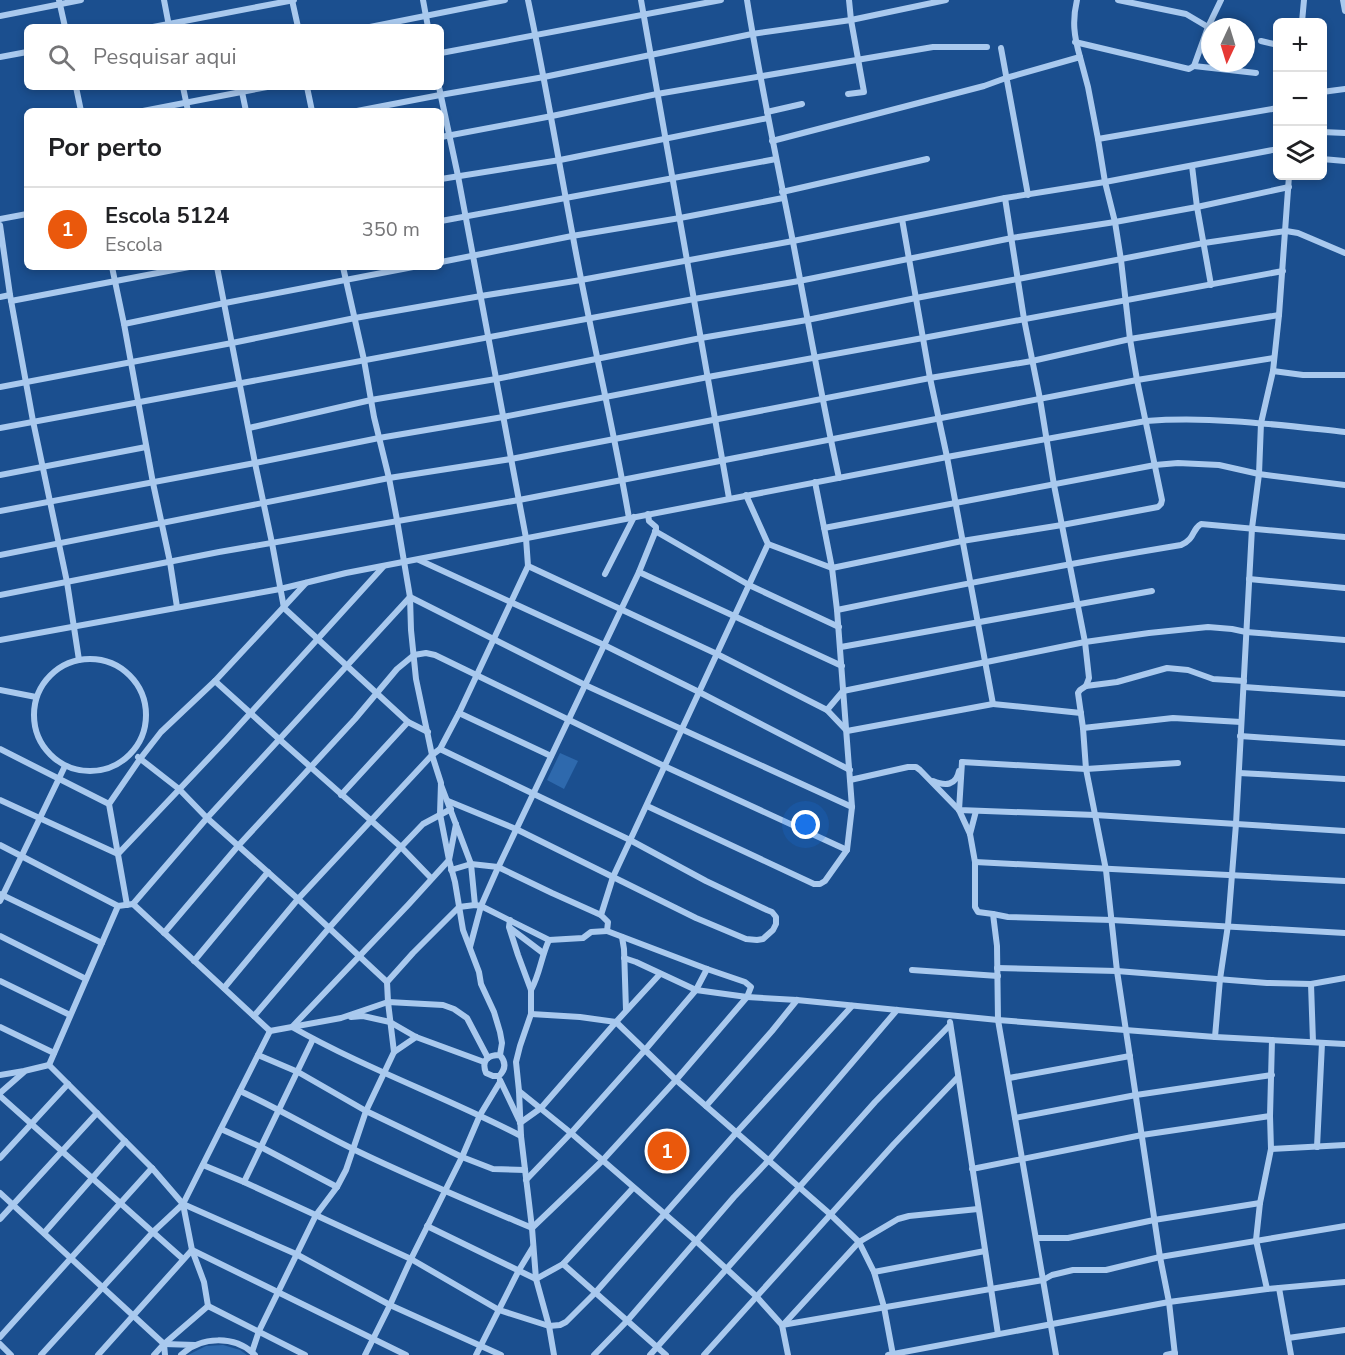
<!DOCTYPE html>
<html lang="pt">
<meta charset="utf-8">
<style>
body{margin:0;font-family:"Nunito Sans",sans-serif;background:#f2f2f2;color:#202124}
.controls{position:absolute;right:18px;top:18px;display:grid;overflow:hidden;border-radius:9px;box-shadow:0 3px 9px #0003}
.controls button{width:54px;height:54px;display:grid;place-items:center;padding:0;border:0;border-bottom:2px solid #e0e0e0;background:#fff;color:#202124;font:30px sans-serif}
.compass{position:absolute;left:1201px;top:18px;width:54px;height:54px;border-radius:50%;background:#fff;box-shadow:0 3px 9px #0003;rotate:184deg}
.you{position:absolute;left:806px;top:825px;width:21px;height:21px;margin:-15px;border:4px solid #fff;border-radius:50%;background:#1a73e8;box-shadow:0 0 0 9px #1a73e833}
.badge{display:grid;place-items:center;width:39px;height:39px;border-radius:50%;background:#ea580c;color:#fff;font-size:20px;font-weight:700}
.pin{position:absolute;translate:-50% -50%;border:3px solid #fff;box-shadow:0 2px 6px #0006}
.list{margin:0;padding:0;list-style:none}
h2{display:flex;justify-content:space-between;align-items:center;height:78px;margin:0;padding:0 24px;font-size:26px}
h2 small{font-size:20px;font-weight:400;color:#757577}
.list li{display:grid;grid-template-columns:39px 1fr auto;gap:18px;align-items:center;box-sizing:border-box;height:84px;padding:0 24px;border-top:2px solid #e0e0e0}
.list b{display:block;font-size:22px;white-space:nowrap}
.list p{margin:0;font-size:20px;white-space:nowrap;color:#757577}
.list em{font-size:20px;font-style:normal;color:#757577}
.icon{flex:none;width:33px;height:33px;fill:none;stroke:currentColor;stroke-width:2;stroke-linecap:round;stroke-linejoin:round}
.map{position:relative;flex:none;width:1345px;height:1355px;overflow:hidden}
.search{position:absolute;background:#fff;box-shadow:0 3px 9px #0003;left:24px;top:24px;width:420px;height:66px;display:flex;align-items:center;gap:15px;box-sizing:border-box;padding:0 21px;border-radius:9px;color:#757577;font-size:22px}
.panel{position:absolute;background:#fff;box-shadow:0 3px 9px #0003;left:24px;top:108px;width:420px;height:162px;border-radius:9px}
.map>svg:first-child{display:block}
</style>
<div class="map">
<svg width="1345" height="1355" viewBox="0 0 1345 1355">
<rect width="100%" height="100%" fill="#1b4f8f"/>
<g fill="#2e69ad">
<path d="M560 753 578 761 564 789 547 780Z"/>
<path d="M223 1345 240 1350 247 1355H188L206 1346Z"/>
</g>
<g fill="none" stroke-linecap="round" stroke-linejoin="round">
<g stroke="#a9c9ee" stroke-width="6">
<path d="M59 0 65 27"/>
<path d="M164 0 169 26"/>
<path d="M292 0 298 27"/>
<path d="M423 0 428 27"/>
<path d="M528 0C545 79 558 158 573 237 590 331 613 424 629 518"/>
<path d="M641 0 729 498"/>
<path d="M747 0C760 81 777 161 793 242 808 321 822 400 839 478"/>
<path d="M1077 0C1072 21 1074 36 1080 57"/>
<path d="M1118 0 1186 14 1208 27"/>
<path d="M1343 0 1345 11"/>
<path d="M0 16 81 0"/>
<path d="M1302 22 1304 0"/>
<path d="M153 27 294 0"/>
<path d="M370 27 505 0"/>
<path d="M1261 41 1278 45"/>
<path d="M1075 42 1189 69 1194 66 1208 27 1221 0"/>
<path d="M1001 48 1028 195"/>
<path d="M441 53 721 0"/>
<path d="M0 57 27 52"/>
<path d="M1194 66 1256 73"/>
<path d="M76 87 81 111"/>
<path d="M183 87 188 111"/>
<path d="M307 87 312 111"/>
<path d="M439 87 458 176 526 538 528 566 717 654 827 710 847 731 993 704"/>
<path d="M242 92 246 111"/>
<path d="M1322 92 1345 89"/>
<path d="M848 94 864 92 851 20 849 0"/>
<path d="M143 111 267 87"/>
<path d="M357 111 440 95 544 77 752 34 851 20 946 0"/>
<path d="M767 112 802 104"/>
<path d="M1322 132 1345 133"/>
<path d="M441 137 552 116 657 94 933 47H987"/>
<path d="M1098 139 1278 108"/>
<path d="M1322 159 1345 161"/>
<path d="M1192 166 1197 207 1211 285"/>
<path d="M441 179 560 160 768 118"/>
<path d="M782 192 927 159"/>
<path d="M1005 198 1024 319 1040 399 1054 485 1085 642 1089 678 1086 686 1080 690 1078 693 1083 728 1086 769 1106 870 1117 971 1160 1257 1169 1302 1175 1355"/>
<path d="M0 219 27 214"/>
<path d="M902 219 930 378 947 457 993 704 1081 713"/>
<path d="M441 221 776 159"/>
<path d="M0 225 10 295 33 421 67 582 79 660"/>
<path d="M441 262 572 236 680 218 783 198"/>
<path d="M112 267 124 324 153 483 170 562 177 607"/>
<path d="M217 267 255 463 272 543 284 608 408 722"/>
<path d="M343 267 364 360 374 417 389 478 397 520 410 597 411 630 416 679 432 755 441 783 440 814 449 860 455 882 463 930 479 972 481 984 494 1012 500 1032 502 1043 500 1055C506 1062 506 1069 499 1076H493L486 1073C481 1060 488 1055 500 1055"/>
<path d="M0 297 10 295"/>
<path d="M11 301 189 267"/>
<path d="M124 324 225 303 413 267"/>
<path d="M1273 371 1303 375H1345"/>
<path d="M0 387 232 343 355 318 481 296 581 280 793 241 1005 198 1105 182 1278 149"/>
<path d="M0 428 694 299 799 281 1012 238 1115 222 1197 207 1289 187"/>
<path d="M249 428 371 400 496 379 701 338 807 320 916 298 1018 279 1204 243 1286 231 1298 233 1345 253"/>
<path d="M0 475 146 447"/>
<path d="M0 511 255 463 379 438 503 417 708 377 923 338 1283 271"/>
<path d="M824 528 1155 465 1178 463 1219 465 1259 474 1345 485"/>
<path d="M655 531 749 585 839 627"/>
<path d="M768 544 832 568 962 541 1062 525 1158 507 1161 504 1162 500 1137 380 1130 339 1121 260 1115 222 1105 182 1098 139 1088 87 1080 57 1006 78 984 86 772 141"/>
<path d="M0 555 389 478 511 459 930 378 1032 361 1130 339 1279 315"/>
<path d="M419 560 604 645 699 692 850 770"/>
<path d="M639 572 842 666"/>
<path d="M605 574 634 517"/>
<path d="M1249 579 1345 588"/>
<path d="M0 595 219 552 519 500 1137 380 1274 358"/>
<path d="M837 610C952 586 1066 564 1181 545 1196 538 1191 530 1201 524L1345 537"/>
<path d="M0 640 280 589 346 573 947 457 1146 421C1213 416 1279 425 1345 432"/>
<path d="M841 647 1152 591"/>
<circle cx="90" cy="715" r="56"/>
<path d="M215 681 279 739 401 847 431 878"/>
<path d="M1086 686 1117 682 1167 668 1188 670 1213 679 1244 681"/>
<path d="M1244 687 1345 694"/>
<path d="M0 690 36 697"/>
<path d="M827 710 843 691 1085 642 1149 633 1208 627 1232 629 1246 632 1345 640"/>
<path d="M459 713 551 756"/>
<path d="M1083 728 1173 718 1241 722"/>
<path d="M1240 736 1345 743"/>
<path d="M0 749 109 804"/>
<path d="M440 749 459 713 528 566"/>
<path d="M138 757 179 789 207 818 298 899 387 982"/>
<path d="M962 762 959 810 1095 815 1345 831"/>
<path d="M962 762 1086 769 1178 763"/>
<path d="M1239 773 1345 779"/>
<path d="M850 780 908 767H916L920 770 959 810 970 834 975 862V907L978 912 993 914 997 946 998 1020 1056 1355"/>
<path d="M933 781C945 786 956 786 959 771"/>
<path d="M441 785 471 864 475 905"/>
<path d="M341 795 408 722 428 732"/>
<path d="M0 800 118 854 226 740 383 567"/>
<path d="M647 806 814 884H820L825 881 847 850 852 807 837 610 832 568 815 482"/>
<path d="M456 824 449 860 408 905 292 1027C366 1069 446 1097 521 1136"/>
<path d="M970 834 976 811"/>
<path d="M0 845 118 906"/>
<path d="M975 862C1098 869 1222 874 1345 881"/>
<path d="M451 870 471 864 498 867 552 893 601 915"/>
<path d="M0 894 102 943"/>
<path d="M0 901 65 766"/>
<path d="M133 904 207 818 410 597 585 685 852 807"/>
<path d="M127 905 109 804 140 759 161 732 215 681 306 583"/>
<path d="M993 914 1008 917 1112 920 1345 933"/>
<path d="M510 920 509 927 518 955 531 990V1014L520 1046 516 1062 519 1091 521 1136 532 1228 536 1279 549 1326 554 1355"/>
<path d="M510 928 543 953"/>
<path d="M164 933 238 846 355 719 397 669 414 655 426 653 435 655 664 766 847 850"/>
<path d="M0 936 86 979"/>
<path d="M622 937 624 949 626 1010"/>
<path d="M470 947 481 906 496 872 639 572 656 530V527L649 521 648 514"/>
<path d="M624 958 636 962 696 990 747 997 797 1000 998 1020 1215 1037 1345 1044"/>
<path d="M194 961 268 872"/>
<path d="M997 968 1117 971 1267 983 1311 984 1345 978"/>
<path d="M912 970 998 976"/>
<path d="M0 981 70 1015"/>
<path d="M1311 984 1313 1042"/>
<path d="M224 988 298 899 432 755 440 749 630 840 706 881 767 910 772 912 776 917V924L773 930 763 939 757 940 746 939 696 918 516 829 448 801"/>
<path d="M531 990C540 974 541 957 549 940"/>
<path d="M531 1014 580 1017 616 1022 676 1080 830 1214 859 1242 874 1272 884 1307 893 1355"/>
<path d="M254 1016 329 928 401 847 423 824 451 809"/>
<path d="M351 1017 363 1016 390 1022 416 1037 484 1062"/>
<path d="M950 1022 998 1334"/>
<path d="M0 1027 54 1053"/>
<path d="M270 1031 341 1018 388 1002 443 1005 454 1009 467 1018 488 1058"/>
<path d="M1215 1037 1220 979 1228 925 1236 824 1252 528 1259 474 1261 423 1273 371 1279 315 1289 176"/>
<path d="M394 1052 388 1002 387 982 413 953 459 907 475 905 481 906 549 940 583 938 591 932 607 931 608 922 601 915 613 877 768 544 746 495"/>
<path d="M258 1055 298 1072 366 1111 462 1157 493 1169 525 1170"/>
<path d="M49 1065 152 1168 183 1204 296 1254 390 1305 501 1355"/>
<path d="M49 1065 118 906 133 904 270 1031"/>
<path d="M0 1075 24 1071 49 1065"/>
<path d="M1009 1078 1130 1056"/>
<path d="M500 1080 519 1120"/>
<path d="M240 1091C279 1109 316 1131 355 1150 413 1178 473 1203 532 1228L602 1161 676 1080 747 997 751 987 745 982 707 969 607 931"/>
<path d="M519 1091 571 1133 696 1241 756 1296 782 1325 788 1355"/>
<path d="M0 1093 24 1072"/>
<path d="M0 1096 183 1259"/>
<path d="M706 1106 772 1031 797 1000"/>
<path d="M1015 1118 1136 1095 1272 1075"/>
<path d="M520 1123 541 1108 616 1022 660 974"/>
<path d="M221 1129 261 1147 337 1187"/>
<path d="M1317 1147 1322 1043"/>
<path d="M1271 1149 1345 1145"/>
<path d="M0 1158 68 1084"/>
<path d="M203 1165 244 1182 411 1259 499 1310 549 1326 560 1325 566 1322 595 1293 736 1133 852 1006"/>
<path d="M972 1169 1142 1135 1270 1116"/>
<path d="M526 1180 571 1133 645 1050 696 990 707 969"/>
<path d="M244 1182 313 1039"/>
<path d="M0 1193 164 1344 195 1345"/>
<path d="M183 1204 192 1250 204 1282 208 1306"/>
<path d="M0 1219 97 1113"/>
<path d="M427 1226 536 1279 563 1264 633 1188"/>
<path d="M44 1233 125 1141"/>
<path d="M1036 1238H1068L1154 1220 1260 1203"/>
<path d="M563 1264 666 1355"/>
<path d="M874 1272 985 1251"/>
<path d="M1279 1288 1291 1355"/>
<path d="M1267 1289 1256 1240 1260 1203 1271 1149 1270 1116 1272 1040"/>
<path d="M208 1306 305 1355"/>
<path d="M782 1325 1043 1280 1052 1275 1073 1270H1106L1160 1257 1345 1226"/>
<path d="M783 1325 859 1242 898 1219 909 1216 978 1209"/>
<path d="M0 1337 152 1168"/>
<path d="M1288 1338 1345 1330"/>
<path d="M0 1344 11 1355"/>
<path d="M164 1344 165 1355"/>
<path d="M252 1352 259 1331 316 1215 337 1187 346 1170 366 1111 394 1052 416 1037"/>
<path d="M41 1355 153 1232 183 1204 270 1031"/>
<path d="M98 1355 192 1250 406 1355"/>
<path d="M154 1355 164 1344 208 1306"/>
<path d="M181 1355C201 1336 235 1335 255 1355"/>
<path d="M365 1355 390 1305 411 1259 462 1157 480 1115 500 1082"/>
<path d="M476 1355 519 1270 533 1247"/>
<path d="M594 1355 627 1321 734 1197 769 1160 897 1010"/>
<path d="M650 1355 875 1102 950 1025"/>
<path d="M704 1355 894 1144 958 1077"/>
<path d="M888 1355 1169 1302 1267 1289 1345 1282"/>
<path d="M1166 1355 1175 1353"/>
</g>
</g>
</svg>
<div class="controls">
<button>+</button>
<button>−</button>
<button><svg class="icon" aria-label="layers" viewBox="0 0 24 24"><path d="M12 4l9 5-9 5-9-5zM3 14l9 5 9-5"/></svg></button>
</div>
<svg class="compass" viewBox="-18 -18 36 36"><path d="M0-13l5 13h-10z" fill="#e53935"/><path d="M0 13l5-13h-10z" fill="#757577"/></svg>
<div class="you"></div>
<div class="pin badge" style="left:667px;top:1151px">1</div>
<div class="search"><svg class="icon" aria-label="search" viewBox="0 0 24 24"><circle cx="10" cy="10" r="6"/><path d="M15 15l6 6"/></svg>Pesquisar aqui</div>
<section class="panel">
<h2>Por perto<small></small></h2>
<ul class="list">
<li><span class="badge">1</span><div><b>Escola 5124</b><p>Escola</p></div><em>350 m</em></li>
</ul>
</section>
</div>
